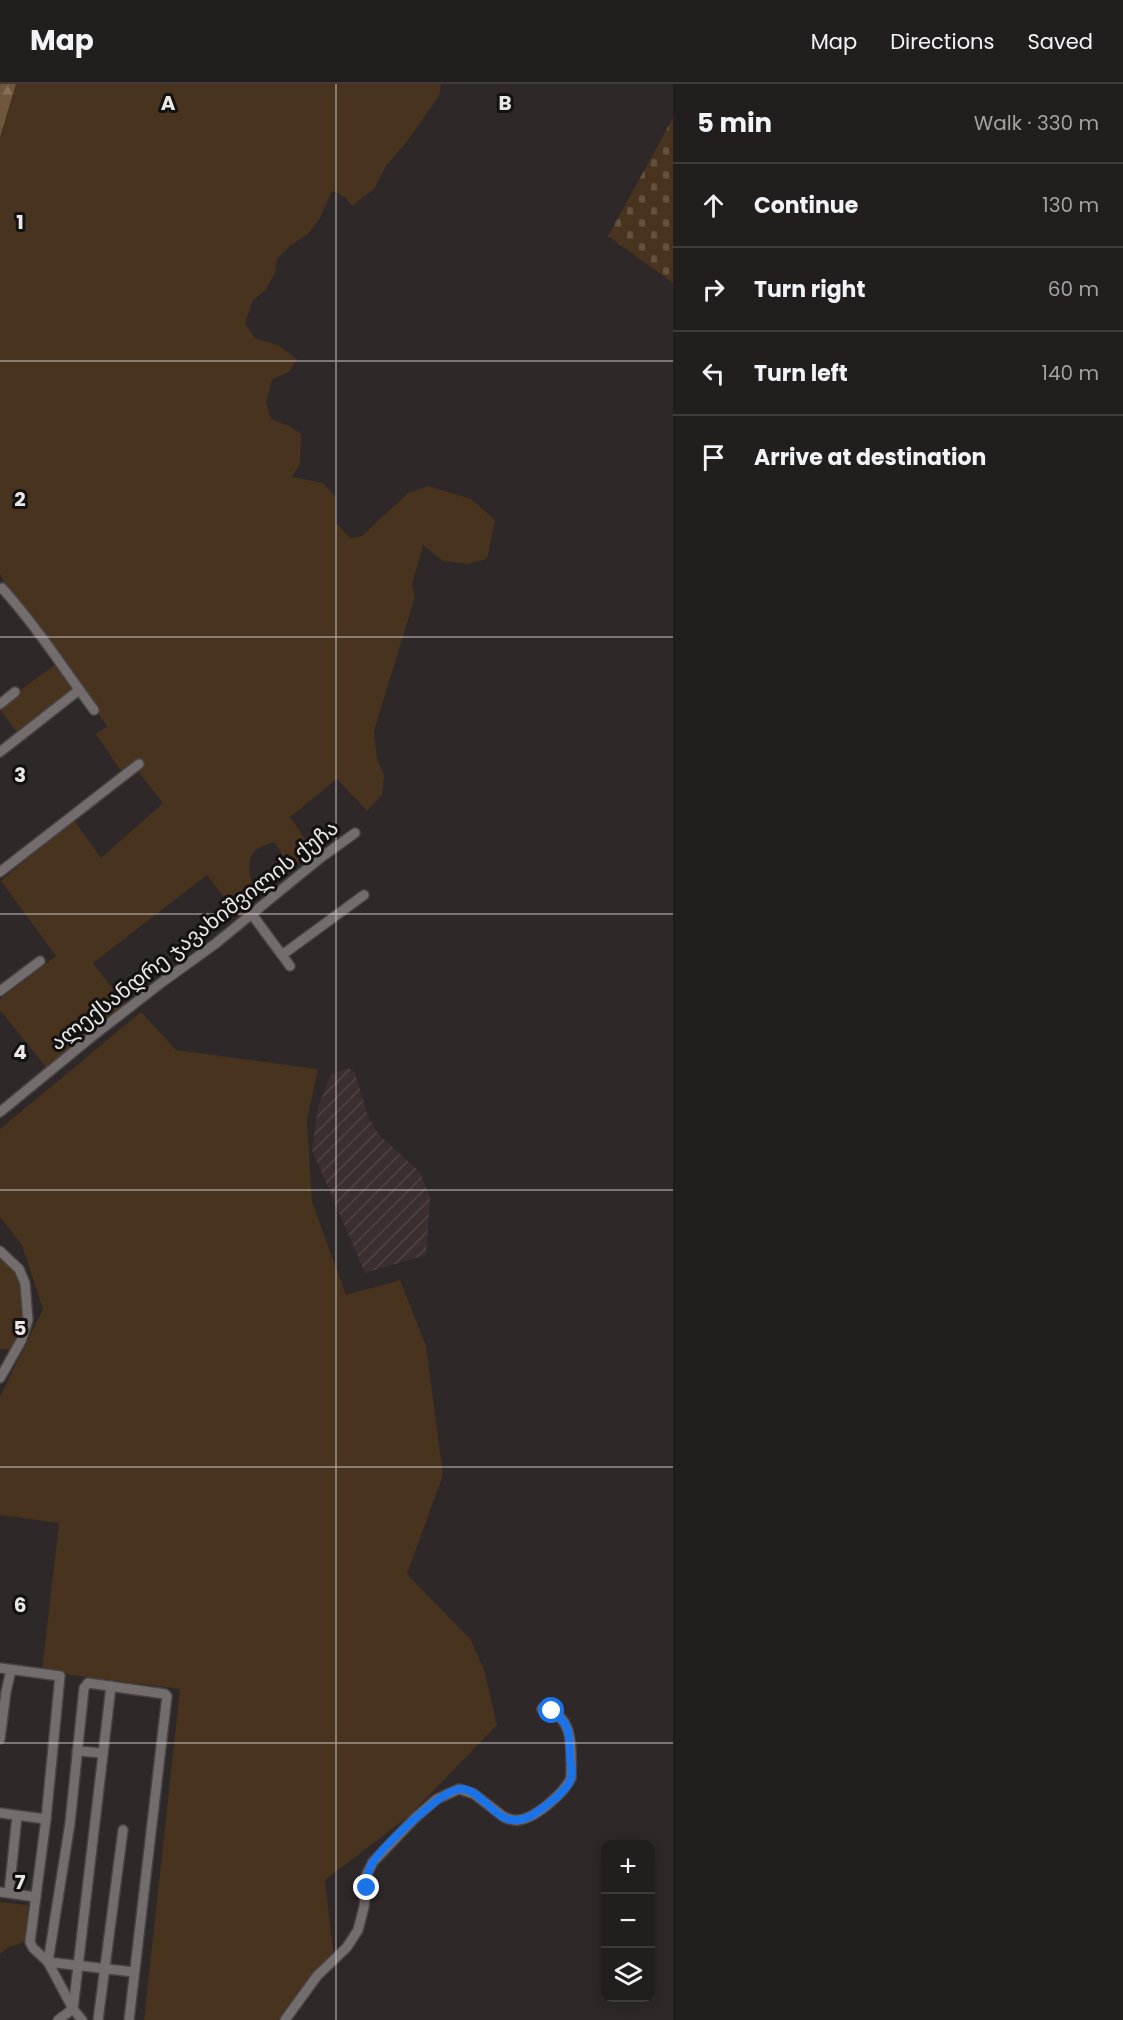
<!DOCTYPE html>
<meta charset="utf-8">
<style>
body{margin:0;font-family:Poppins,"Noto Sans Georgian",sans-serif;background:#2e2b2b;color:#f1f3f6}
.controls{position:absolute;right:18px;bottom:18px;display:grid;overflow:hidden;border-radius:12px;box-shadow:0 3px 15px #0003}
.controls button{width:54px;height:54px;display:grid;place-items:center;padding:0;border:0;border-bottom:2px solid #3f3c3c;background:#221e1e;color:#f1f3f6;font:30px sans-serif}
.stop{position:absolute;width:18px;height:18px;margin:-14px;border:4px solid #1a73e8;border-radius:50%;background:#fff}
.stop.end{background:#1a73e8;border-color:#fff;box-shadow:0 2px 6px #0008}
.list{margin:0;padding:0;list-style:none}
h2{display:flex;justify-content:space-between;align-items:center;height:78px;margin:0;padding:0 24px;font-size:26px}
h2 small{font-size:20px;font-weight:400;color:#a2a2a4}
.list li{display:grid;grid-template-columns:39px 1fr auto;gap:18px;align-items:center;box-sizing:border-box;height:84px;padding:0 24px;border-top:2px solid #3f3c3c}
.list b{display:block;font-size:22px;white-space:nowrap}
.list em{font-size:20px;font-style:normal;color:#a2a2a4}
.icon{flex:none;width:33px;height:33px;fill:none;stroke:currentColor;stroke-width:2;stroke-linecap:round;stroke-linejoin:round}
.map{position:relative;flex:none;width:673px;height:1936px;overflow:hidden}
header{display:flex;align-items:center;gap:36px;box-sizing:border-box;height:84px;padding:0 30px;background:#221e1e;border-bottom:2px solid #3f3c3c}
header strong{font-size:28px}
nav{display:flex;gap:33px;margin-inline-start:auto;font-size:21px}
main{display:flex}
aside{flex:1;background:#221e1e}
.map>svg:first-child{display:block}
</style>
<header>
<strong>Map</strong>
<nav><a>Map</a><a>Directions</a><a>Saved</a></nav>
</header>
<main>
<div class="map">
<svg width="673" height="1936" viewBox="0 0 673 1936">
<defs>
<pattern id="industrial-furrows" width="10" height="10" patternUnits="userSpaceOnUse" patternTransform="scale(1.5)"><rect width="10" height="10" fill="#3c2f30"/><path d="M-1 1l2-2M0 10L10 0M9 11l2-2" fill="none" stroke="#4f4344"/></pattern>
<pattern id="forest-firs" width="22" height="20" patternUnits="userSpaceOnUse" patternTransform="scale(1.5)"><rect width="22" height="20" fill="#6f573d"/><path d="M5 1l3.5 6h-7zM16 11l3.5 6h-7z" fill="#846f59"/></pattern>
<pattern id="cemetery-stones" width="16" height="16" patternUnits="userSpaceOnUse" patternTransform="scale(1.5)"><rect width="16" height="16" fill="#47331e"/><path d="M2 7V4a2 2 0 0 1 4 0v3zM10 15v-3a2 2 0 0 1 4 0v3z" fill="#62513f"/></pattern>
</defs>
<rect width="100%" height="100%" fill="#2e2828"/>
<path fill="url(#industrial-furrows)" d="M349 984 355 989 368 1032 378 1050 420 1088 430 1114 426 1171 365 1189 312 1066 318 1023 331 990Z"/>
<g fill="#47331e">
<path d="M16 0H441L439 12 408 56 386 82 374 105 352 122 345 113 332 107 320 134 308 150 291 161 277 175 275 189 265 207 253 216 245 239 255 254 278 261 297 275 290 287 272 296 266 319 271 335 289 342 301 350 300 379 292 393 323 399 336 413V439L350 454 362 452 408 409 428 402 471 415 495 436 487 475 468 480 443 477 423 461 412 500 415 513 374 647 377 675 384 691 382 711 367 727 337 695 290 733 313 766 287 787 280 766 274 758C268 761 260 763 256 766 244 776 250 802 259 811L240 834 207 791 93 879 126 922 46 983 0 926V915L56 872 1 797 73 735 101 774 163 719 136 685 132 678 121 687 96 650 107 642 82 607 18 650 0 625V621L60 577 9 506 0 490V53Z"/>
<path d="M141 928 176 966 318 985 307 1036 312 1118 346 1211 400 1196 426 1262 443 1391 407 1490 471 1556 484 1586 497 1641 409 1732 325 1796 333 1867 278 1936H144L180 1605 42 1587 59 1439 0 1431V1313L43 1225 22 1161 0 1133V1045Z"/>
<path d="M0 1170 12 1182 22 1204 24 1241 10 1265H0Z"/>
<path d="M0 1818 28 1821 25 1858 9 1863 0 1870Z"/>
</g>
<path fill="url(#forest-firs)" d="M0 0H16L0 53Z"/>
<path fill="url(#cemetery-stones)" d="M673 34V199L608 152Z"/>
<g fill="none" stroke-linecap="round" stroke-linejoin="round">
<g stroke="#494444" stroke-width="12">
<g id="minor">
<path d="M0 505 2 504C36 542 64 585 94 626"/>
<path d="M0 620 15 608"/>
<path d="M0 668 79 606"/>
<path d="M0 788 139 680"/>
<path d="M251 829 290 882"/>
<path d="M282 871 364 811"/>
<path d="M0 907 40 877"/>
<path d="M0 1028 94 951 161 899 215 860 319 775 355 749"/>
<path d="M0 1167 19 1185 25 1199 28 1236 21 1257 0 1294"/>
<path d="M0 1584 60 1592 46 1735"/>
<path d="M0 1655 6 1608 11 1586"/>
<path d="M77 1667 103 1669"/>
<path d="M0 1729 46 1735 30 1858 33 1864 48 1878"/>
<path d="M0 1808 36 1813"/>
<path d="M9 1809 17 1732"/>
<path d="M48 1878 134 1888"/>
<path d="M58 1936 73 1925 111 1602"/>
<path d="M82 1936 73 1925 48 1878 70 1739 84 1604 88 1599 165 1610 167 1612 129 1936"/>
<path d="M98 1936 123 1746"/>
<path d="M285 1936 317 1892 347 1863 358 1846 364 1823 367 1790 373 1778 415 1734 437 1715 459 1705 474 1710 504 1733C509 1735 513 1737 518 1736 535 1735 564 1709 571 1694 571 1667 576 1630 542 1625"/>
</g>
</g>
<use href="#minor" stroke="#746d6d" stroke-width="9"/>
</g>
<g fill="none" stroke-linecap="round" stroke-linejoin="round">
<path stroke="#1a73e8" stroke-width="8" d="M367 1804C367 1795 367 1787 373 1778 384 1762 441 1706 460 1705 482 1703 496 1744 523 1735 536 1731 568 1707 571 1694 573 1687 570 1678 570 1671 569 1651 571 1640 552 1627"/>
</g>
<path fill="none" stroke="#ebe7e7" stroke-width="1.5" stroke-opacity="0.55" d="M336 0V1936M0 277H673M0 553H673M0 830H673M0 1106H673M0 1383H673M0 1659H673"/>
<g text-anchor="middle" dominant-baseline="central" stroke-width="6" stroke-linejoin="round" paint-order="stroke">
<g font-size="21" fill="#ebe7e7" stroke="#141111">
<text transform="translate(194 851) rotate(-38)">ალექსანდრე ჯავახიშვილის ქუჩა</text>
</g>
</g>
<g font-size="20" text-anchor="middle" font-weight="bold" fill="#ebe7e7" stroke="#141111" stroke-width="6" stroke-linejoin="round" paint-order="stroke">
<text x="168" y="26">A</text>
<text x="505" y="26">B</text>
<text x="20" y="145">1</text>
<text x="20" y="422">2</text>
<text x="20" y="698">3</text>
<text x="20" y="975">4</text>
<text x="20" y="1251">5</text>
<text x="20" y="1528">6</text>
<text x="20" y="1805">7</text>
</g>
</svg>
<div class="controls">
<button>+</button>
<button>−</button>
<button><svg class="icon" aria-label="layers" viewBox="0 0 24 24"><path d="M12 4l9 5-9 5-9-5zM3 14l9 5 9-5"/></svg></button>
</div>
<div class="stop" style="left:552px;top:1627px"></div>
<div class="stop end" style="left:367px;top:1804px"></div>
</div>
<aside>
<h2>5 min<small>Walk · 330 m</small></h2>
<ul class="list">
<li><svg class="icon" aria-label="ahead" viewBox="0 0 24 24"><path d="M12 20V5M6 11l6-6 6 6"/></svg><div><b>Continue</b></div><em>130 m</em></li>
<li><svg class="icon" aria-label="right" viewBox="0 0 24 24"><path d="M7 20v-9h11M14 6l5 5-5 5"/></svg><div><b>Turn right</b></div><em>60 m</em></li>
<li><svg class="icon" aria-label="left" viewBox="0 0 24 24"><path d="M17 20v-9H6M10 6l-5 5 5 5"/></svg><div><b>Turn left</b></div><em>140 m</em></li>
<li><svg class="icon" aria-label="arrive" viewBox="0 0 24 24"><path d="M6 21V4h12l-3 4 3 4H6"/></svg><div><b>Arrive at destination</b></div></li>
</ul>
</aside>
</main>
